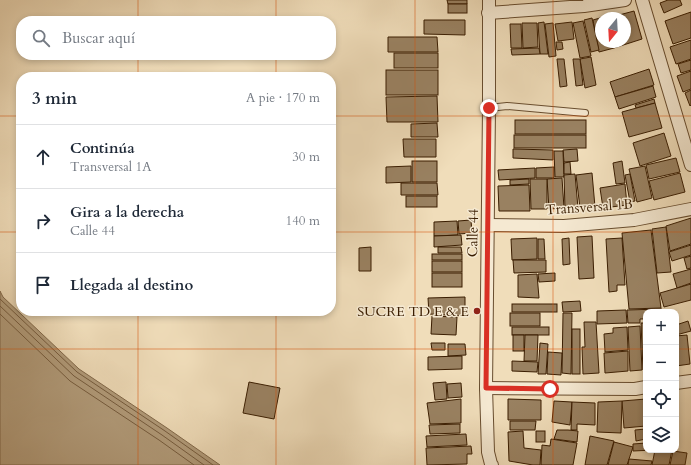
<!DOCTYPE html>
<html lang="es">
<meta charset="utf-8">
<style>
body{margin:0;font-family:Cardo,serif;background:#f6f6f7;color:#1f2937}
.controls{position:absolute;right:12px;bottom:12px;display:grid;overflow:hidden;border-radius:8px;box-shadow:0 2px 6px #0003}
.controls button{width:36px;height:36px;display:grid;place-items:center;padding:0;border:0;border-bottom:1px solid #e0e1e3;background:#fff;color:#1f2937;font:20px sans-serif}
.compass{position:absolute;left:595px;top:12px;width:36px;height:36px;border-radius:50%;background:#fff;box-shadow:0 2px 6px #0003;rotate:198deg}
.stop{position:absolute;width:12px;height:12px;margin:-9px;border:3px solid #d93025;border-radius:50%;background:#fff}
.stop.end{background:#d93025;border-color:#fff;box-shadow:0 1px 4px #0008}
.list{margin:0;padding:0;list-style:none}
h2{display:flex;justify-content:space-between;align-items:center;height:52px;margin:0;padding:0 16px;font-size:17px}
h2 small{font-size:13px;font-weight:400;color:#747a83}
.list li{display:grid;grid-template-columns:26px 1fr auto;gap:12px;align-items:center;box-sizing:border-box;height:64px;padding:0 16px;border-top:1px solid #e0e1e3}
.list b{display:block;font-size:15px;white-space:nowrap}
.list p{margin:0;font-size:13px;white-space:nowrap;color:#747a83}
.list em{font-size:13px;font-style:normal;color:#747a83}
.icon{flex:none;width:22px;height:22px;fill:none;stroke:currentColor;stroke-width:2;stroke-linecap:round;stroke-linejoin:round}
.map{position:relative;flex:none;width:691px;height:465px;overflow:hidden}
.search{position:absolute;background:#fff;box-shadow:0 2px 6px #0003;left:16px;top:16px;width:320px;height:44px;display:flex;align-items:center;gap:10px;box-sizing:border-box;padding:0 14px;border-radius:16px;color:#747a83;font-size:15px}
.panel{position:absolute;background:#fff;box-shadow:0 2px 6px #0003;left:16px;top:72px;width:320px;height:244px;border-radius:16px}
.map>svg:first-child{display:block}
</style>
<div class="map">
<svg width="691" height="465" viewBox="0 0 691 465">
<rect width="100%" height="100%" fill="#f0ddba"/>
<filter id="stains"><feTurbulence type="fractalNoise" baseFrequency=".005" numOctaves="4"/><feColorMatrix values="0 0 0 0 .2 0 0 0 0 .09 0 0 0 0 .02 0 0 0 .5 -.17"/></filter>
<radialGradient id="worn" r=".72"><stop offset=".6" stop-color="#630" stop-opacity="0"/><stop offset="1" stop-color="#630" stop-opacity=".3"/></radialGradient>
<path fill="#b29c7b" stroke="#82694a" d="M0 291 3 297 79 369 167 428 220 465H0Z"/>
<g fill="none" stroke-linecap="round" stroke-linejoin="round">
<g stroke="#765c3e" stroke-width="1">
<path d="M0 299 77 372 165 431 213 465"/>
<path d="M0 306 74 376 162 435 204 465"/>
<path d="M0 314 70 381 159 440 194 465"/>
</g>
</g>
<g fill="#998161" stroke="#3a1d01">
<path d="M447 0H467V4H448Z"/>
<path d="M668 0H680L682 5 664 13 660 3Z"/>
<rect x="448" y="4" width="19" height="9"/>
<path d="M634 11 642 39 614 48 613 42H625V18H608Z"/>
<path d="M691 12V38L673 44 665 21Z"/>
<path d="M607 16 608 18H601V42H612L614 48 599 52 593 20Z"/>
<path d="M592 18 599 50 591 52 584 20Z"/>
<path d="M424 20H465V35L424 34Z"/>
<path d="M583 21 591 56 580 58 573 23Z"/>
<path d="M544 22 548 54H540L538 23Z"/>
<path d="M572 22 574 39 558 41 555 24Z"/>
<path d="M522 23H537L538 47 523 48Z"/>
<path d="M553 23 556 56 549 57 545 24Z"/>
<path d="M510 24H521L522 48H511Z"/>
<path d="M388 37H437L438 52H388Z"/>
<path d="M691 40V59L676 64 670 47Z"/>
<path d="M556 42H562L563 49 557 50Z"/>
<path d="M539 48 540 54 512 55 511 49Z"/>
<rect x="394" y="53" width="44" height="15"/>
<path d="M591 57 596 85 585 88 580 59Z"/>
<path d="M557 59H564L567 86 560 87Z"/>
<path d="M573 59H580L583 85 576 86Z"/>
<path d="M691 60V70L681 73 678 64Z"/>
<path d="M649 69 654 85 615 97 610 82Z"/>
<rect x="386" y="70" width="52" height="25"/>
<path d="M691 71V89L683 92 677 76Z"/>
<path d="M653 86 656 97 619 109 615 97Z"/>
<path d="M691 90V105L690 106 685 93Z"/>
<path d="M437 96 438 122H387L386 97Z"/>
<path d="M654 99 655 103 636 108 635 105Z"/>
<path d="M655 103 662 128 629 137 622 112Z"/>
<rect x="515" y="120" width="71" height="14"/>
<path d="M437 123 438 137H411V124Z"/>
<path d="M664 133 671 156 640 166 633 143Z"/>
<rect x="514" y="135" width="72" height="13"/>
<path d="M403 139H436V157H404Z"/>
<path d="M513 149 553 150V160L513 158Z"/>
<path d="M577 149 578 161 564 162 563 150Z"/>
<path d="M554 151H563L564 177H555Z"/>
<path d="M676 158 680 172 649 179 646 165Z"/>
<rect x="412" y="161" width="25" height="21"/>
<path d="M622 161 625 183 616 184 613 163Z"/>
<path d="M570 162 571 174H564V163Z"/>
<path d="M411 166V182L386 183V167Z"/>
<path d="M645 166 652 198 637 202 629 169Z"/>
<path d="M554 167V178H536V168Z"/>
<path d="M535 168V178L499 180 498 170Z"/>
<path d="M592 173 595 207 580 208 576 175Z"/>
<path d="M680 173 685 192 654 200 649 181Z"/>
<path d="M575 174 578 208 565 209 564 175Z"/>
<path d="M630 174 635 201 630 202 625 175Z"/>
<path d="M562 178 564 208 549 209 547 179Z"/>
<path d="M529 179V184L510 185V180Z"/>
<path d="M530 179H547V209H531Z"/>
<path d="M401 183H437L438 195H401Z"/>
<path d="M625 184 627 205 603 208 600 188Z"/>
<path d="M529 185 530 211H499L498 186Z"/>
<rect x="406" y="196" width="31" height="11"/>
<path d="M691 218V244L670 251 666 226Z"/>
<path d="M471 220 472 233 459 234 458 221Z"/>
<path d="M457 221 458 235 434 236V222Z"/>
<path d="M666 227 671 272 657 273 652 229Z"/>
<path d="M651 230 661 308 629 309 622 233Z"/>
<path d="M461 235 462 245 434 247V236Z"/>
<path d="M592 236 594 278 579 279 577 237Z"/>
<path d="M537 238V259L512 260 511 239Z"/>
<path d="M569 238 570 264 563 265 562 239Z"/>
<path d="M622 238 625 285H617V291L609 292 606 239Z"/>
<path d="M538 239H544L545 259H538Z"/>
<path d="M691 245V255L672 261 669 252Z"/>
<path d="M371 247V271H359V248Z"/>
<path d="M438 247H461L462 253H438Z"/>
<rect x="432" y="254" width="30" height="6"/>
<path d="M691 256V268L687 269 684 258Z"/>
<path d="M513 260H546V272L514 273Z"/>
<rect x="432" y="261" width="30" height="11"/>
<path d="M691 269V283L677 288 673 274Z"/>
<rect x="432" y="273" width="30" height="14"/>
<path d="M555 273V281L539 282 538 274Z"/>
<path d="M537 274 539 298 518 297V275Z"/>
<path d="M691 284V300L664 307 660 293Z"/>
<path d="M465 297V316L429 314 428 298Z"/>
<path d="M580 301 581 311 563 312 562 302Z"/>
<rect x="512" y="304" width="45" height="8"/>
<path d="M662 309 663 312H646V319H640V323H628L627 310Z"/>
<path d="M626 310 627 323 597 324V311Z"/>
<rect x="510" y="313" width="30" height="13"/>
<path d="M563 313H572L571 374 562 373Z"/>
<path d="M432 316 457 317 456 335 431 334Z"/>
<path d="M688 321 691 331 676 335V325Z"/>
<path d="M584 322H596L599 373 583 374 582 347H585Z"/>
<path d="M641 323H646V370H643Z"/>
<path d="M640 326 642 370 630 371 628 327Z"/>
<rect x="512" y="327" width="37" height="8"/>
<path d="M627 327 628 350 605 352 604 334 613 333V328Z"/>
<rect x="572" y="329" width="8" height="45"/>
<rect x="513" y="335" width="11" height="16"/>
<path d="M525 335H538L537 361H524Z"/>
<path d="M687 335 690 364 676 366V336Z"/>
<path d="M431 343H445V350H432Z"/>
<path d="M540 343 548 344 546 374H538Z"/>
<path d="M448 344H465L466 355 448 356Z"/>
<path d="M628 351V371L605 373 604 353Z"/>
<path d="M548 352 562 353 561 375 547 374Z"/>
<path d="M462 356V369L428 370V357Z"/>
<path d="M512 361 538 362 537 372 512 371Z"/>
<path d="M249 382 280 388 274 419 243 413Z"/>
<path d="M446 382 447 399 435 400 433 383Z"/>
<path d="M461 383 462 397 448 398 447 384Z"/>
<path d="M461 399V423L430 424 427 403Z"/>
<path d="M508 399 541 400V420H508Z"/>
<path d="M646 399V426L624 428 622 401Z"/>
<path d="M554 401 572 402 570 425 552 422Z"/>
<path d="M622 401 621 433 597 432 598 402Z"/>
<path d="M572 402 595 403V425L577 424V430H571Z"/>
<path d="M510 421H536L535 430H510Z"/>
<path d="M460 424V433L430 434 429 425Z"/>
<path d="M646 429V439L636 441 635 430Z"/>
<path d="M557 430H568L578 431 577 442 554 439Z"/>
<path d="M523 431 524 448 541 450 540 465H533L509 461 508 432Z"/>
<rect x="536" y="431" width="9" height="11"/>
<path d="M466 434 467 445 427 447 426 436Z"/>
<path d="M590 436 614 441 607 465H585Z"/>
<path d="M551 439 577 443 573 465H541L542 445 550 446Z"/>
<path d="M614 442 633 447 627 465H608Z"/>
<path d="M646 443V450H654L633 451V444Z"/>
<path d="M471 446 472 454H467V464L427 465 426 448Z"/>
<path d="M655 450H672L669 465H652Z"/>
<path d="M673 451 687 453 685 465H670Z"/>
<path d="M629 459 652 461 651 465H628Z"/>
</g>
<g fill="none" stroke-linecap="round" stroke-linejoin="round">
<g stroke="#684d2f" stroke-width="8">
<path id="service" d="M489 108 507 106 585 113"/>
</g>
<g stroke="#684d2f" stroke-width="14">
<g id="minor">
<path d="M489 0V108L486 388 488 452 491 464 492 465"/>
<path d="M642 0 691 165"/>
<path d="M488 13 584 6 625 0"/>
<path d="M488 225 564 226 634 220 691 209"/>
<path d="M676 383 691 381"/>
<path d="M486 388 635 389 646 387"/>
</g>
</g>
<use href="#service" stroke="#f5e9d2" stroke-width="6"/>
<use href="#minor" stroke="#f5e9d2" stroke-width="12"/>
</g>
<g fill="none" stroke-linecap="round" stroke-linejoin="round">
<path stroke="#d93025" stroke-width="5" d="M489 108 486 388 550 389"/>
</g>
<path fill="none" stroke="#d7530b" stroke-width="1" stroke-opacity="0.55" d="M138 0V21M276 0V21M415 0V465M553 0V465M138 55V77M276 55V77M0 116H21M331 116H691M0 232H21M331 232H691M138 311V465M276 311V465M0 349H646M676 349H691"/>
<circle fill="#8f2418" stroke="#f5e9d2" stroke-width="1.5" cx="477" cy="311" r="4"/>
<g text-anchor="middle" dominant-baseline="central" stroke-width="3" stroke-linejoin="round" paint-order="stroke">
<g font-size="14" fill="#3a1d01" stroke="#f5e9d2">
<text transform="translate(589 207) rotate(-4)">Transversal 1B</text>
<text transform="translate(473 233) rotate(-89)">Calle 44</text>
</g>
<g font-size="14" fill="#3a1d01" stroke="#f5e9d2" text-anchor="end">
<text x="469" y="311">SUCRE TD E &amp; E</text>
</g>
</g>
<rect width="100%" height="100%" filter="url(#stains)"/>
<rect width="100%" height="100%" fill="url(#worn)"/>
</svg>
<div class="controls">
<button>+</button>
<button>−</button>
<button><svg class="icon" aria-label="locate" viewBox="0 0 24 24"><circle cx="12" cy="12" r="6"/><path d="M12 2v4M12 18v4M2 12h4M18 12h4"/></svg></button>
<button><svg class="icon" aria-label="layers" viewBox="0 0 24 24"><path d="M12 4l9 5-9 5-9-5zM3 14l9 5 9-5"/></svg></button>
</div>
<svg class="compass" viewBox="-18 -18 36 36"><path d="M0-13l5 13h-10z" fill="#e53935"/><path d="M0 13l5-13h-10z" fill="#747a83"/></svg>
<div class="stop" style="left:550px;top:389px"></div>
<div class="stop end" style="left:489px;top:108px"></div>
<div class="search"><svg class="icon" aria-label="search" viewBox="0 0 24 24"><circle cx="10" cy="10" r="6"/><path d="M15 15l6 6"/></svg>Buscar aquí</div>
<section class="panel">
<h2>3 min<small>A pie · 170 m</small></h2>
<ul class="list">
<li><svg class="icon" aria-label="ahead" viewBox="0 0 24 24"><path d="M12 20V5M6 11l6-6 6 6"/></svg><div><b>Continúa</b><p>Transversal 1A</p></div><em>30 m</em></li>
<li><svg class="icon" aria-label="right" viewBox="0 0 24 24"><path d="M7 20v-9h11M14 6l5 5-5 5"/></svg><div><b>Gira a la derecha</b><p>Calle 44</p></div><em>140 m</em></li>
<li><svg class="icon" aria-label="arrive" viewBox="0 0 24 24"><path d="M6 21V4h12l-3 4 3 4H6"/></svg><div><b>Llegada al destino</b></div></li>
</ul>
</section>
</div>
